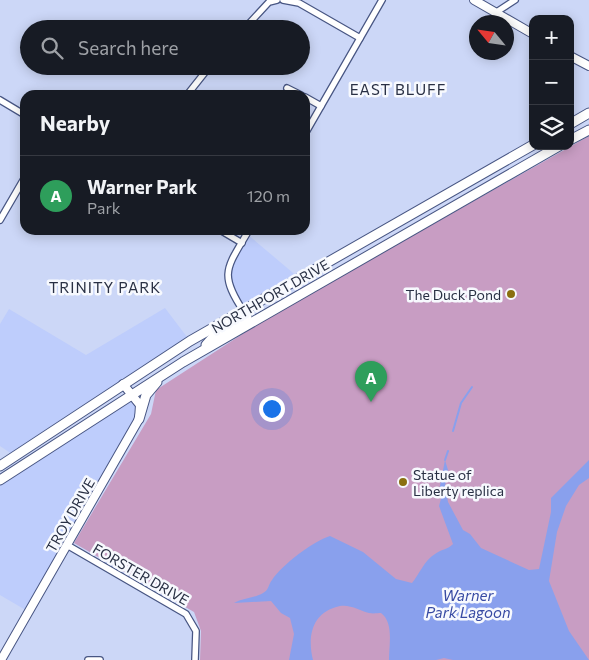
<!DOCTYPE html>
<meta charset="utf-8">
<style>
body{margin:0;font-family:Commissioner,sans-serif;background:#242831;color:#f1f3f6}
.controls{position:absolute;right:15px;top:15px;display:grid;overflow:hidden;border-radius:10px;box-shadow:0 2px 12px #0003}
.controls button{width:45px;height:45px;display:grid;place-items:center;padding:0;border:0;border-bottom:1px solid #363941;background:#171b24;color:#f1f3f6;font:25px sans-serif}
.compass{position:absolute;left:469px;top:15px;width:45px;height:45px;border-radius:50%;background:#171b24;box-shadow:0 2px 12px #0003;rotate:299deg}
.you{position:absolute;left:271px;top:408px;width:18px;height:18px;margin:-12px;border:4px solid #fff;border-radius:50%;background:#1a73e8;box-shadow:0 0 0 8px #1a73e833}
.badge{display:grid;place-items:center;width:32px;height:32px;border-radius:50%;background:#ea580c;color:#fff;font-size:16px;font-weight:700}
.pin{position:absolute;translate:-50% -41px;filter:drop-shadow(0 1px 2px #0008)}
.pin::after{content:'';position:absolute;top:26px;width:18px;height:15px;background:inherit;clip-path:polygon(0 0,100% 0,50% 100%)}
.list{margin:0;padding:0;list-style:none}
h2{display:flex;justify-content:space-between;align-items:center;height:65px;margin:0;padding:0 20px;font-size:21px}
h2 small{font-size:16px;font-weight:400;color:#9ea1a6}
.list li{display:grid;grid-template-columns:32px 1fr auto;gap:15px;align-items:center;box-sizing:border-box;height:80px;padding:0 20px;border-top:1px solid #363941}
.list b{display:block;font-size:19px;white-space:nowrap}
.list p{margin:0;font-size:16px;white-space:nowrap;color:#9ea1a6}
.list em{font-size:16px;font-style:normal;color:#9ea1a6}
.icon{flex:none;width:28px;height:28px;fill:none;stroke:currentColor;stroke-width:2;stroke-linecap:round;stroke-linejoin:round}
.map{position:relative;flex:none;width:589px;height:660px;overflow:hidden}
.search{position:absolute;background:#171b24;box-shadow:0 2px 12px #0003;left:20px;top:20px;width:290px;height:55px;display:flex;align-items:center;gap:12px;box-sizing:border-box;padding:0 18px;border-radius:28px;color:#9ea1a6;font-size:19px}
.panel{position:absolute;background:#171b24;box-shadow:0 2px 12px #0003;left:20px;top:90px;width:290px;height:145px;border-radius:15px}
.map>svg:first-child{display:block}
</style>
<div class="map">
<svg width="589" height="660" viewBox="0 0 589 660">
<rect width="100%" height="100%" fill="#ccd7f7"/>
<g fill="#becdfc">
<path d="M247 234 299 278 243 311 227 274Z"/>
<path d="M165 308 190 341 15 456 0 446V324L9 309 86 355Z"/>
<path d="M133 393 141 407 29 612 0 595V480Z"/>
</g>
<path fill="#c89dc3" d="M589 136V660H200L201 631 194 612 74 543 151 414 156 390 272 315Z"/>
<path fill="#89a0ed" d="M445 460 448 470 445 486 448 502 463 530 470 534 481 548 529 570 539 569 551 512V498L589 460V478L579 485 566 506 557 532 549 581 569 631 589 660H453L444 658 436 660H389C389 644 394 623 381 613 378 613 373 614 369 613 361 611 350 604 340 606 312 612 307 636 313 660H289L294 634 290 618 281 613 271 601 234 603C243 598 255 598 263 593 269 590 268 585 272 580 282 565 313 541 330 536L363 552 396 579 412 583C420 573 424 561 435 554 441 549 447 550 453 544L439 506 442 495 439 491Z"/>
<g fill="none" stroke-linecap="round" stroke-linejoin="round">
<g stroke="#89a0ed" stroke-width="2">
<path d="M453 431 461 403 472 387"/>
<path d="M445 460 448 451"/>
</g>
<g stroke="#485683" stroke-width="8">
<g id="street">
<path d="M283 0 299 3 360 38"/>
<path d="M495 13 515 0"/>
<path d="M244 29 269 2 277 0"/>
<path d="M287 88 301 95"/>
<path d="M187 95 210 66"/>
<path d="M305 97 321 106"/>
<path d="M0 100 25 115"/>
<path d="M305 134 382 0"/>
<path d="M0 220 25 177"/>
<path d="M220 230 242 243"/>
<path d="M244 312C218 273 227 268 249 230"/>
<path d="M67 545 186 614 196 631 195 660"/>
<path d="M88 660H100"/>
</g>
</g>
<g stroke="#485683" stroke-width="10">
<g id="secondary">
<path d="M474 0 533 34"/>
<path d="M570 56 589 66"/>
<path d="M1 660 139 419 140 405 123 384"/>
</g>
</g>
<g stroke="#485683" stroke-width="11">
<g id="primary">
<path d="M570 124 589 113"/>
<path d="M570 140 589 130"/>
<path d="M206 345 214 336 247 317"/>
<path d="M139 419 146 395 157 382"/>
<path d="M0 466 190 341 533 145"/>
<path d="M0 480 183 362 559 146"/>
</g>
</g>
<use href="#street" stroke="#fff" stroke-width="5.5"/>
<use href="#secondary" stroke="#fff" stroke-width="8"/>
<use href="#primary" stroke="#fff" stroke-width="9"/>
</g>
<g fill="#8a6f10" stroke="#f7f9fe" stroke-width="2">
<circle cx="511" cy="294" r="5"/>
<circle cx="403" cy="482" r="5"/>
</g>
<g text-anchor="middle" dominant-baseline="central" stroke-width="5" stroke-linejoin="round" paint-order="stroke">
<g font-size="14" fill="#293044" stroke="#f7f9fe" text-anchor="end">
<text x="501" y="294">The Duck Pond</text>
<text x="413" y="474" text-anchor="start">Statue of<tspan x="413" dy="16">Liberty replica</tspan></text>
</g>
<g font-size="14" fill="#293044" stroke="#f7f9fe">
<text transform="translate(270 296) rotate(-30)">NORTHPORT DRIVE</text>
<text transform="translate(70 515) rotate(-60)">TROY DRIVE</text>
<text transform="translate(141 574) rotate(30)">FORSTER DRIVE</text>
</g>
<g font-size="15" letter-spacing="1" fill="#293044" stroke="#f7f9fe">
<text x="398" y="89">EAST BLUFF</text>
<text x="105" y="287">TRINITY PARK</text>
</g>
<g font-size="15" font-style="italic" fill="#374aa3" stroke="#f7f9fe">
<text x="468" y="595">Warner<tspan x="468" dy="17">Park Lagoon</tspan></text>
</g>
</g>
</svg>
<div class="controls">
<button>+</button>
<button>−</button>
<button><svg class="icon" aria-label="layers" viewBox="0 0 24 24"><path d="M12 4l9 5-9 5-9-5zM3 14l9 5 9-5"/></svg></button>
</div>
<svg class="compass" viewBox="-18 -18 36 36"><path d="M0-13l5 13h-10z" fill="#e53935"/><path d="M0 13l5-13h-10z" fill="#9ea1a6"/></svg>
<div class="you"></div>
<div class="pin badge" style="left:371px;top:402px;background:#2e9e5b">A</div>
<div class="search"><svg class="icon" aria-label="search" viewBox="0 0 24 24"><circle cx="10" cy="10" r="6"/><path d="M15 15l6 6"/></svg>Search here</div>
<section class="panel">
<h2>Nearby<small></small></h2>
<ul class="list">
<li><span class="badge" style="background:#2e9e5b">A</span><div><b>Warner Park</b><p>Park</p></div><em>120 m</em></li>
</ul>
</section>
</div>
